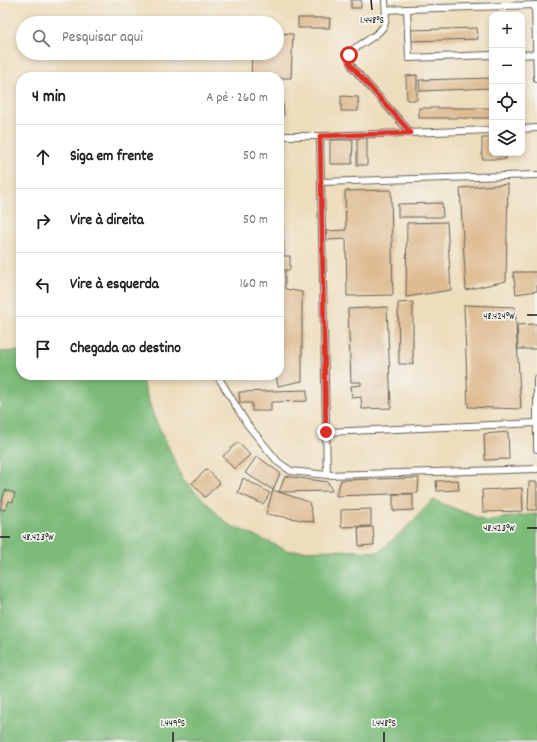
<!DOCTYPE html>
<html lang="pt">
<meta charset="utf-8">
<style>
body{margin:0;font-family:Dekko,sans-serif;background:#f6f6f6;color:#202124}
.controls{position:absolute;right:12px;top:12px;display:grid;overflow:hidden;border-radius:8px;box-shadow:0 2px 6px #0003}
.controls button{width:36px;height:36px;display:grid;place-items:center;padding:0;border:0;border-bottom:1px solid #e0e0e0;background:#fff;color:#202124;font:20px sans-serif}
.stop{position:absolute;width:12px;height:12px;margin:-9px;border:3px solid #d93025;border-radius:50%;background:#fff}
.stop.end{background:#d93025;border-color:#fff;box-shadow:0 1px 4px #0008}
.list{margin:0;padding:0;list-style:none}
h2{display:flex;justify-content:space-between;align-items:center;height:52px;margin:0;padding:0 16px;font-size:17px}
h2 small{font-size:13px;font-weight:400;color:#757577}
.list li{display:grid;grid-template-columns:26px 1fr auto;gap:12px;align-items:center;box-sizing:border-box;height:64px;padding:0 16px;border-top:1px solid #e0e0e0}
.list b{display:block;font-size:15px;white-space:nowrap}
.list em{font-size:13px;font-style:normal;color:#757577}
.icon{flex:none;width:22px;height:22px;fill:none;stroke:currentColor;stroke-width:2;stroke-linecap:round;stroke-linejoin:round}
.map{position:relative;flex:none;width:537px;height:742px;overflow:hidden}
.search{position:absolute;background:#fff;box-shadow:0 2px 6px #0003;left:16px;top:16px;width:268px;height:44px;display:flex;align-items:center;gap:10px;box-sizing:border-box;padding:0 14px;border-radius:22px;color:#757577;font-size:15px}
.panel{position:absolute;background:#fff;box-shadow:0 2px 6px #0003;left:16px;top:72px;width:268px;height:308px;border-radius:16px}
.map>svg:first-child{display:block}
</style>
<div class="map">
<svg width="537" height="742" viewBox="0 0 537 742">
<rect width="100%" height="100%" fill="#f6f6f2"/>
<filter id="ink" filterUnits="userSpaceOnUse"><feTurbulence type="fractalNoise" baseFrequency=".025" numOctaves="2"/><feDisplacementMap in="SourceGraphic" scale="8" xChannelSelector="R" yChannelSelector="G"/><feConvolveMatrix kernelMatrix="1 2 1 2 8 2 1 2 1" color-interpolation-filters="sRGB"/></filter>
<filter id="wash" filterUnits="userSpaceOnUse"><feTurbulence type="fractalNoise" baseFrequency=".012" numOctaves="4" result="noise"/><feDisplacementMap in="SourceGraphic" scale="16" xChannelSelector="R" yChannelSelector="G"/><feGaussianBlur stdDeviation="0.9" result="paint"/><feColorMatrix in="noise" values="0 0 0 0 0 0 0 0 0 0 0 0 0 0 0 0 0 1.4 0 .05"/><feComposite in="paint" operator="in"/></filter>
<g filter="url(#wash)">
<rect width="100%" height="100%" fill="#edddbc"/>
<path fill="#7ebb7a" stroke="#4d6c4b" d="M21 351V375H140L154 417 184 481 228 524 289 551 335 550 379 552 406 528 433 500 486 521 517 516 537 514V742H0V352Z"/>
<g id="blocks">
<g fill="#debb91">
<rect x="351" y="0" width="10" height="8"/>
<path d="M298 18H330L329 28H298Z"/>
<path d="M477 28 478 39 411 41V30Z"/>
<path d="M277 33 293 34 291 78H279V77H251L252 53H277Z"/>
<path d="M417 75V100H407L406 76Z"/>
<path d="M492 78V88L420 91 419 80Z"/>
<path d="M341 96 358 97V111H341Z"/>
<path d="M279 104H283L284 115H279Z"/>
<rect x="419" y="108" width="73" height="10"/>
<rect x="357" y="138" width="10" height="27"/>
<path d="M482 138H492V153H506V159H482Z"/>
<path d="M330 140H353L352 164H330Z"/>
<path d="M279 142H281L284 256H290V270H285V289L302 292V381L278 386 276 375H279Z"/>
<path d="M508 184 506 281 466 290 460 188Z"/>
<path d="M391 190 393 295 347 296 346 239 327 240 326 231 346 230 345 191Z"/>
<path d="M442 203 443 217H398V204Z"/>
<path d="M447 222 451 290 406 297 407 223Z"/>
<path d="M513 272H537V291L516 294Z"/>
<path d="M413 302V364H399L398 303Z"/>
<path d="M464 305 515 307 521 409 468 407Z"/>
<path d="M387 307 391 408 362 409 361 397 352 398 351 386 361 385V382H351L348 309Z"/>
<path d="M537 324V349H518L517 325Z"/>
<path d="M307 390V401L271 402V411H252V403H240L239 392Z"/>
<path d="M508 432 509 459 485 460 484 434Z"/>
<path d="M238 442 250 455 234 469 223 456Z"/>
<path d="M257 456 280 473 273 490 309 502 314 522 266 514 273 490 245 473Z"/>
<path d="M207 469 220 483 205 497 192 483Z"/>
<path d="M285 476 328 482 332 491 279 492Z"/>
<path d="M243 478 270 493 263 504 238 493Z"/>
<path d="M419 478 418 493 336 496 341 480Z"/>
<path d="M458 480 459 490 437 491 436 481Z"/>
<path d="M529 482H537V510H528Z"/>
<path d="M522 488 523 511 483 512 482 490Z"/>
<path d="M5 490 15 493 13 502 9 501 6 510 0 509Z"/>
<path d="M393 494H413V510L393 511Z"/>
<path d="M371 509V526L341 527V510Z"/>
<path d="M373 527 374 545 359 546 358 528Z"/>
</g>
</g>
</g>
<g filter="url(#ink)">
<use href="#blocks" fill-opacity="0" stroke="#656054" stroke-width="1"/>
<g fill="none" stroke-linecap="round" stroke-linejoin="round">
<g stroke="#656054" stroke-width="8">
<g id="lane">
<path d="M385 0C385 7 387 15 385 23 382 34 360 44 351 51 348 58 349 62 353 68L411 133"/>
<path d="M535 5 537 79"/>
<path d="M386 10 407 9"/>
<path d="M492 55 409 58 407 9 537 5"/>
<path d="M522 55 537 54"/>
<path d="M522 129 537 128"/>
<path d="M279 136H320L492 130"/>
<path d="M320 136 327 475"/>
<path d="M321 182 537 175"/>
<path d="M217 375 247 424 278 462 291 471 327 475 537 469"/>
<path d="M537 379V449"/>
<path d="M326 432 537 423"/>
</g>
</g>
<use href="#lane" stroke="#fff" stroke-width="6"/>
</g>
</g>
<g fill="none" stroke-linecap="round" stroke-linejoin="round" filter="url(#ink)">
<path stroke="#d93025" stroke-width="5" d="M326 432 320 136 411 133 353 68 349 62V55"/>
</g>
<path fill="none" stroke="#1c1c1c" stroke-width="1.5" d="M371 0 372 10M527 315H537M527 528H537M0 537H10M173 732V742M384 732V742"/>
<g font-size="10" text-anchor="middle" fill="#1c1c1c" stroke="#f6f6f2" stroke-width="3.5" stroke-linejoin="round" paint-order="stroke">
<text x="372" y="23">1.448°S</text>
<text x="499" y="319">48.424°W</text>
<text x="499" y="531">48.423°W</text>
<text x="38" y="540">48.423°W</text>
<text x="173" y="726">1.449°S</text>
<text x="384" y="726">1.448°S</text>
</g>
</svg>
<div class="controls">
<button>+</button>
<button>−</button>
<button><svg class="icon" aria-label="locate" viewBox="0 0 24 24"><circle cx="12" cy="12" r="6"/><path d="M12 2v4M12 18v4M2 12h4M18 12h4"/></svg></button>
<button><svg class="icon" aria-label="layers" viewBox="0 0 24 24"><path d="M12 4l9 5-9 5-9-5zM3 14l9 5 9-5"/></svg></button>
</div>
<div class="stop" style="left:349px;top:55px"></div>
<div class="stop end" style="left:326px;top:432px"></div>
<div class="search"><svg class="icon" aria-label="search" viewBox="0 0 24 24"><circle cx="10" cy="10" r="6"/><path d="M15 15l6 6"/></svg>Pesquisar aqui</div>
<section class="panel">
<h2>4 min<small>A pé · 260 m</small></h2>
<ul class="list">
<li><svg class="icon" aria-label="ahead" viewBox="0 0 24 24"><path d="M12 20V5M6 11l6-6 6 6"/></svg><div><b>Siga em frente</b></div><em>50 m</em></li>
<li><svg class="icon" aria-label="right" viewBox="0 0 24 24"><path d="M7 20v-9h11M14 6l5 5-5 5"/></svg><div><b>Vire à direita</b></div><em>50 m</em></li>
<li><svg class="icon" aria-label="left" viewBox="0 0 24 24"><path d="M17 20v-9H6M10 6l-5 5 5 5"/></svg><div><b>Vire à esquerda</b></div><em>160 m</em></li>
<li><svg class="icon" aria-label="arrive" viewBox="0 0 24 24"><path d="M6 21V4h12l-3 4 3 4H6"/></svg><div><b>Chegada ao destino</b></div></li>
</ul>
</section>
</div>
